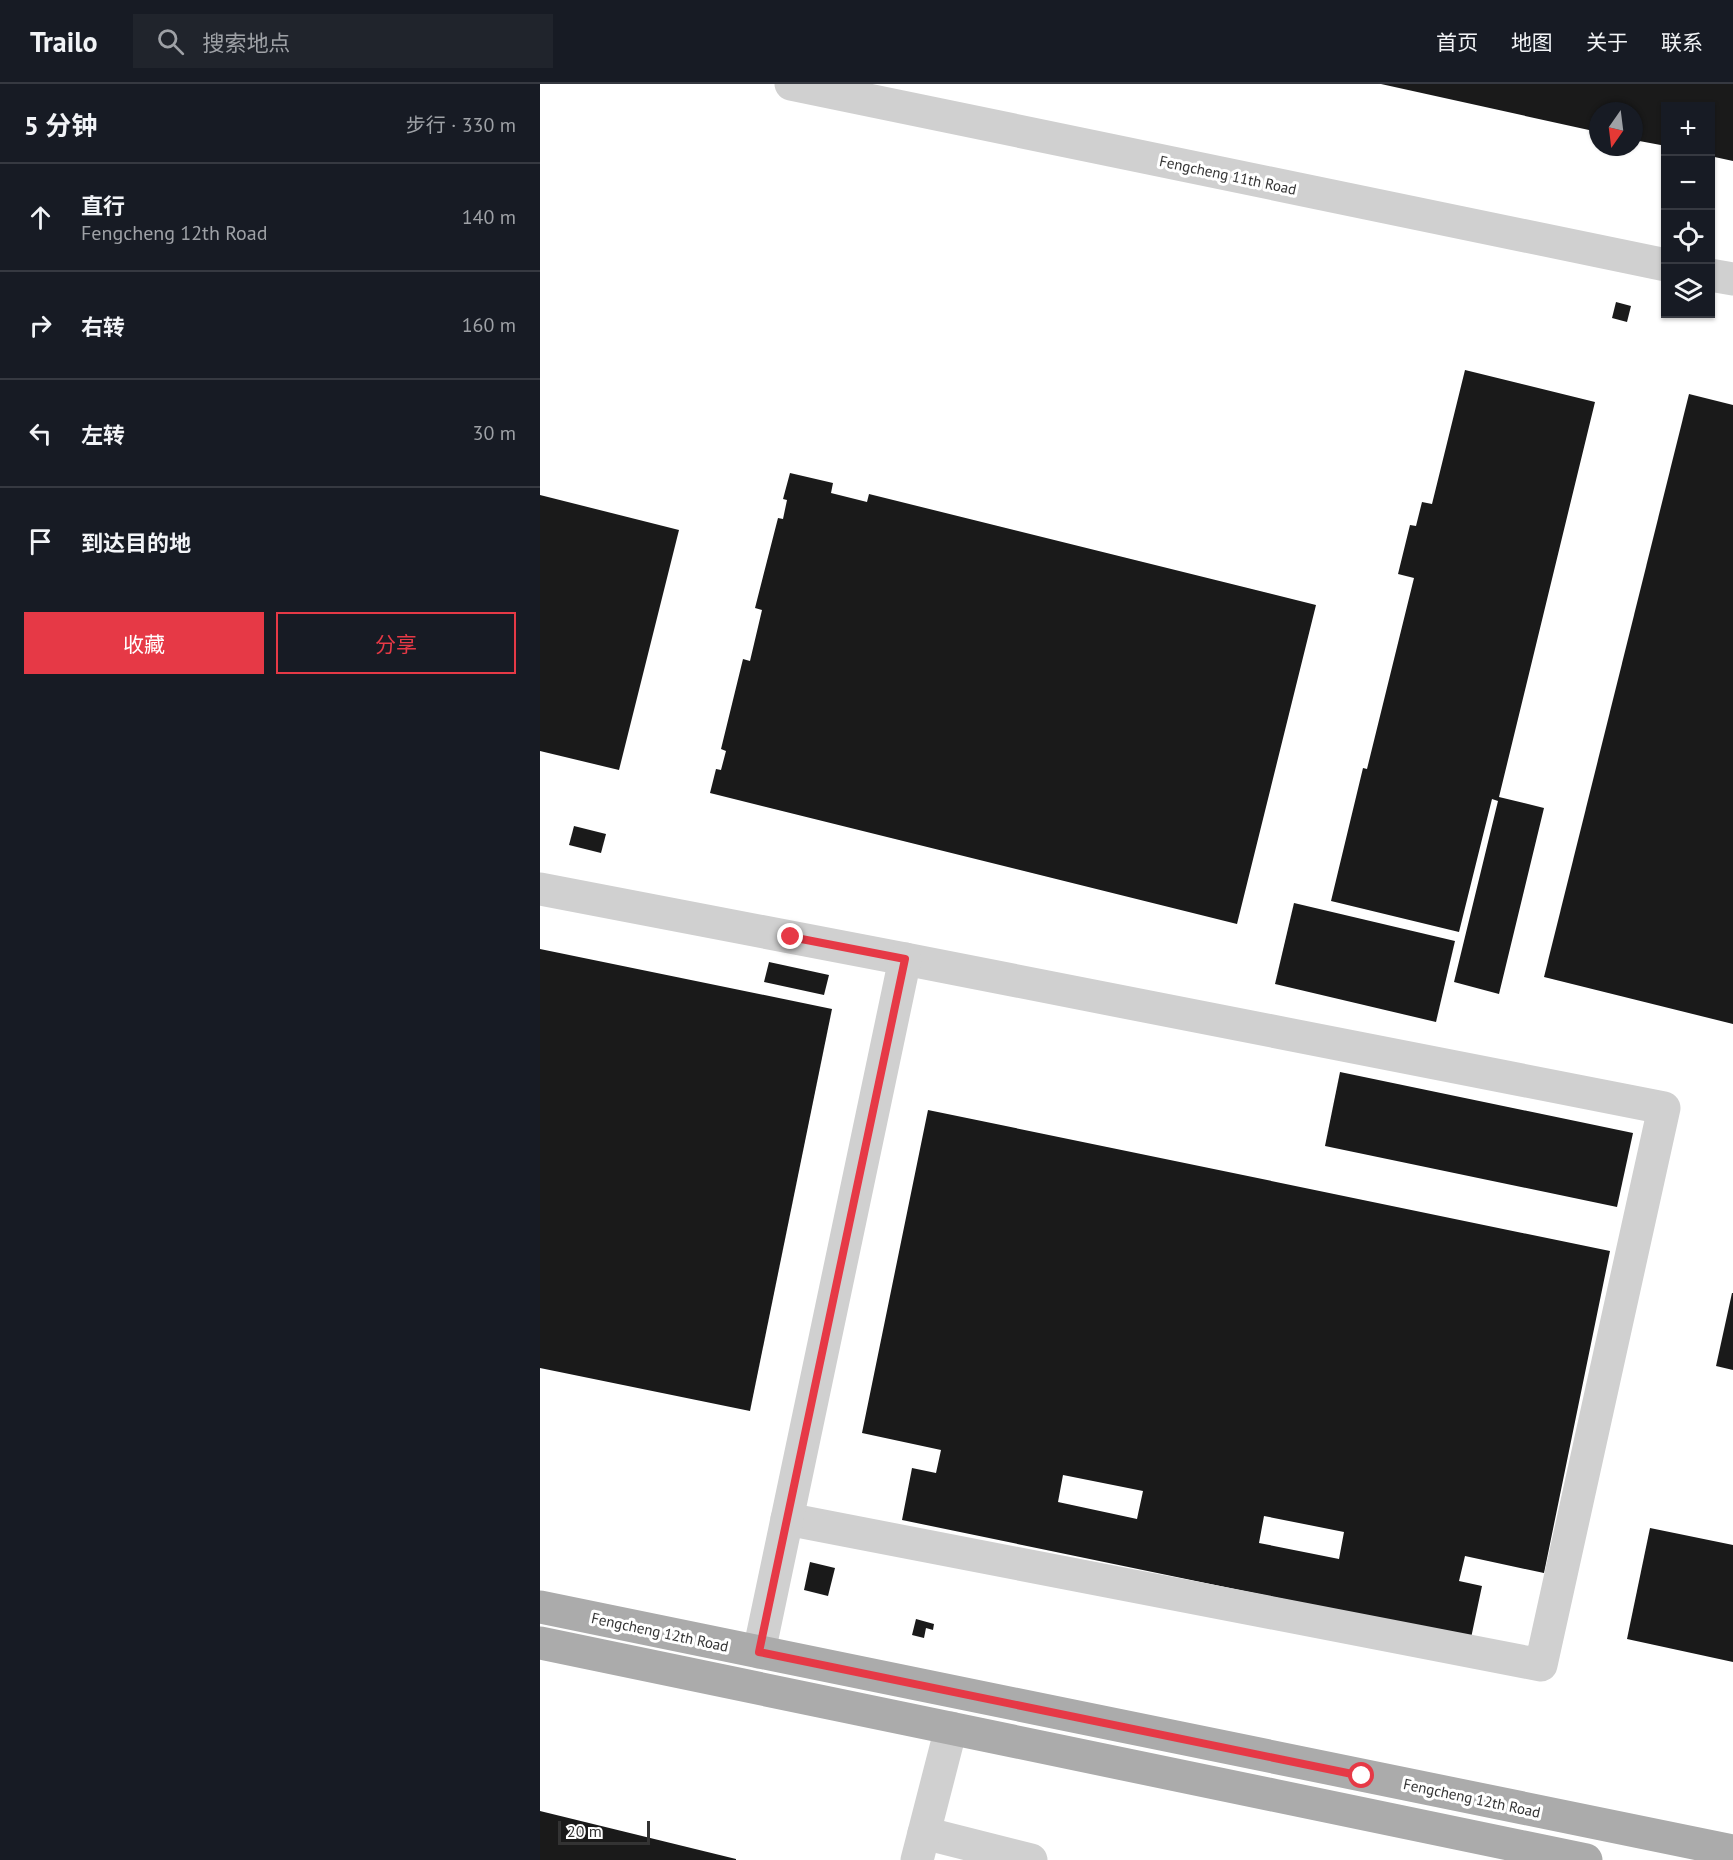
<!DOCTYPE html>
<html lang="zh">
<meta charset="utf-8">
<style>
body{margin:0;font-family:"PT Sans","Noto Sans SC",sans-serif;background:#20242c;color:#f1f3f6}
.controls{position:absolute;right:18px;top:18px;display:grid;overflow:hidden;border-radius:0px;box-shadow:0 2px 4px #0004}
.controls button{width:54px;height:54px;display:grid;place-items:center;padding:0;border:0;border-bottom:2px solid #363941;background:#171b24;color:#f1f3f6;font:30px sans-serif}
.compass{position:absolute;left:1049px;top:18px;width:54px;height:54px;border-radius:50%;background:#171b24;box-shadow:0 2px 4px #0004;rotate:194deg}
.scale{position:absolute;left:18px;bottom:15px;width:92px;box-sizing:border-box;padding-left:6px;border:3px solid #333;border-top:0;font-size:16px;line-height:21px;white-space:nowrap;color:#333;-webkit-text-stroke:4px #fff;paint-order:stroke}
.stop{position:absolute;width:18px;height:18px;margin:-14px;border:4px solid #e63946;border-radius:50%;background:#fff}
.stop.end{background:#e63946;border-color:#fff;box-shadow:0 2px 6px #0008}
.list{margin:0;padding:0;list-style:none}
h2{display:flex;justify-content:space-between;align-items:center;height:78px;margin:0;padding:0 24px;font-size:26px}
h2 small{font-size:20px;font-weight:400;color:#9ea1a6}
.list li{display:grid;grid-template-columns:39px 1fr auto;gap:18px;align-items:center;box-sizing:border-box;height:108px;padding:0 24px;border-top:2px solid #363941}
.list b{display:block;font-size:22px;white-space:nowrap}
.list p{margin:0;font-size:20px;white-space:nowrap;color:#9ea1a6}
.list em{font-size:20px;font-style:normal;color:#9ea1a6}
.actions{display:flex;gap:12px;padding:18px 24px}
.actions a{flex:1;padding:14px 0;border:2px solid #e63946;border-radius:0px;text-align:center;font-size:21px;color:#e63946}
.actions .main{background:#e63946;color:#fff}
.icon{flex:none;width:33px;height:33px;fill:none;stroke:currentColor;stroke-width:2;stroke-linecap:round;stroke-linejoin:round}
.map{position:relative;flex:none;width:1193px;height:1776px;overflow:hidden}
header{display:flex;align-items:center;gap:36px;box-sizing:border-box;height:84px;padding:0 30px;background:#171b24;border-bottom:2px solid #363941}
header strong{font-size:28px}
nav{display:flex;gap:33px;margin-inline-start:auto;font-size:21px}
.search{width:420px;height:54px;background:#20242c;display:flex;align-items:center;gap:15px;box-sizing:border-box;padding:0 21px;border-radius:0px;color:#9ea1a6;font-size:22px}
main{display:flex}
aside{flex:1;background:#171b24}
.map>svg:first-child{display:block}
</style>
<header>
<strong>Trailo</strong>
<div class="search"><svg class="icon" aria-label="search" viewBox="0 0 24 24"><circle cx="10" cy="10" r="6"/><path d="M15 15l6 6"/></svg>搜索地点</div>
<nav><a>首页</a><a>地图</a><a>关于</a><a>联系</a></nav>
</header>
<main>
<aside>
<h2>5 分钟<small>步行 · 330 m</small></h2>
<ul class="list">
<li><svg class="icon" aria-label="ahead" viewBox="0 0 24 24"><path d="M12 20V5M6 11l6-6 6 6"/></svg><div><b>直行</b><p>Fengcheng 12th Road</p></div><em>140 m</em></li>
<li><svg class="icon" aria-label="right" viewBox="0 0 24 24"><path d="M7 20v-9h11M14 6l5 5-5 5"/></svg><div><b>右转</b></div><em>160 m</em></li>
<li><svg class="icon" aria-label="left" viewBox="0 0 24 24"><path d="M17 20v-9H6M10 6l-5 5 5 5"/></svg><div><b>左转</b></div><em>30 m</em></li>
<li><svg class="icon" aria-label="arrive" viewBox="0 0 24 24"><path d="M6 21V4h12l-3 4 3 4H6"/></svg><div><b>到达目的地</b></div></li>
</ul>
<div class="actions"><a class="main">收藏</a><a>分享</a></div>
</aside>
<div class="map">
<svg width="1193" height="1776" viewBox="0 0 1193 1776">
<rect width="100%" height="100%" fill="#fff"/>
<g fill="#1a1a1a" fill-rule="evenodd">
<path d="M841 0H1193V77L1170 72V22H1126V62L1094 56V27H1058V48Z"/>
<path d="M1076 218 1091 222 1087 238 1072 234Z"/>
<path d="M925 286 1055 318 959 713 1004 724 959 910 914 898 958 717 952 715 919 848 791 817 823 684 827 685 874 494 858 490 870 441 876 442 882 418 892 420Z"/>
<path d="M1149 310 1193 321V940L1004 893Z"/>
<path d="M250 389 293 399 291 409 327 418 329 410 776 521 697 840 170 709 176 685 181 686 186 667 181 665 203 575 210 577 222 526 215 524 238 434 243 435 247 416 243 415Z"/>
<path d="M0 411 139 446 79 686 0 667Z"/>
<path d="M34 742 66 750 61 769 29 761Z"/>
<path d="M754 819 915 857 896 938 735 900Z"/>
<path d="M0 865 292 925 210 1327 0 1284Z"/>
<path d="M229 878 289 891 284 911 224 898Z"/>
<path d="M800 988 1093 1049 1077 1123 785 1062Z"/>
<path d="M388 1026 1070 1167 1004 1489 925 1472 919 1497 942 1502 931 1554 362 1436 372 1384 396 1389 401 1366 322 1349ZM523 1391 603 1407 597 1435 518 1418ZM724 1432 804 1448 799 1475 719 1459Z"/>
<path d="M1192 1209H1193V1286L1176 1282Z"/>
<path d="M1110 1444 1193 1461V1578L1087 1555Z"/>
<path d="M270 1478 295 1484 288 1512 264 1506Z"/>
<path d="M376 1535 394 1540 393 1546 386 1544 384 1554 372 1551Z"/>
<path d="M0 1727 196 1775V1776H0Z"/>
</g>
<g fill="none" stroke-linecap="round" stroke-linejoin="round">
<g stroke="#d0d0d0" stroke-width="33">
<path d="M251 0 1126 181"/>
<path d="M1170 191 1193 195"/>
<path d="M0 805 365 875 1124 1024 1001 1581 247 1435"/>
<path d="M219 1568 365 875"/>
<path d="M384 1749 491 1776"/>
<path d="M377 1776 411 1644"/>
</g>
<g stroke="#ababab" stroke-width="33">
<path d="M0 1523 1193 1767"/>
<path d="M0 1559 1046 1776"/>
</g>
</g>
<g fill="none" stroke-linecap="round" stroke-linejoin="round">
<path stroke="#e63946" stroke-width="8" d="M251 853 365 875 219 1568 822 1692"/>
</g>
<g text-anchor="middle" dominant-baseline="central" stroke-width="6" stroke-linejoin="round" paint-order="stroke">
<g font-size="15" fill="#333" stroke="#fff">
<text transform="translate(688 91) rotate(12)">Fengcheng 11th Road</text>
<text transform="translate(120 1548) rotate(12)">Fengcheng 12th Road</text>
<text transform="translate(932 1714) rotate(12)">Fengcheng 12th Road</text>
</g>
</g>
</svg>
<div class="controls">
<button>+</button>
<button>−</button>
<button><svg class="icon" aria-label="locate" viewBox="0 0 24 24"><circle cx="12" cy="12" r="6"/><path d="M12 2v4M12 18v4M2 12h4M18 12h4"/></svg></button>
<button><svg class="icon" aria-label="layers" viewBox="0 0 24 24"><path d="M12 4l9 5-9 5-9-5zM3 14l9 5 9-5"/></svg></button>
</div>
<svg class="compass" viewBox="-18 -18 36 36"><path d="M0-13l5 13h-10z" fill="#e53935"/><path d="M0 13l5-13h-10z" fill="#9ea1a6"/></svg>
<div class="scale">20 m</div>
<div class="stop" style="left:822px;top:1692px"></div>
<div class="stop end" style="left:251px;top:853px"></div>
</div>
</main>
